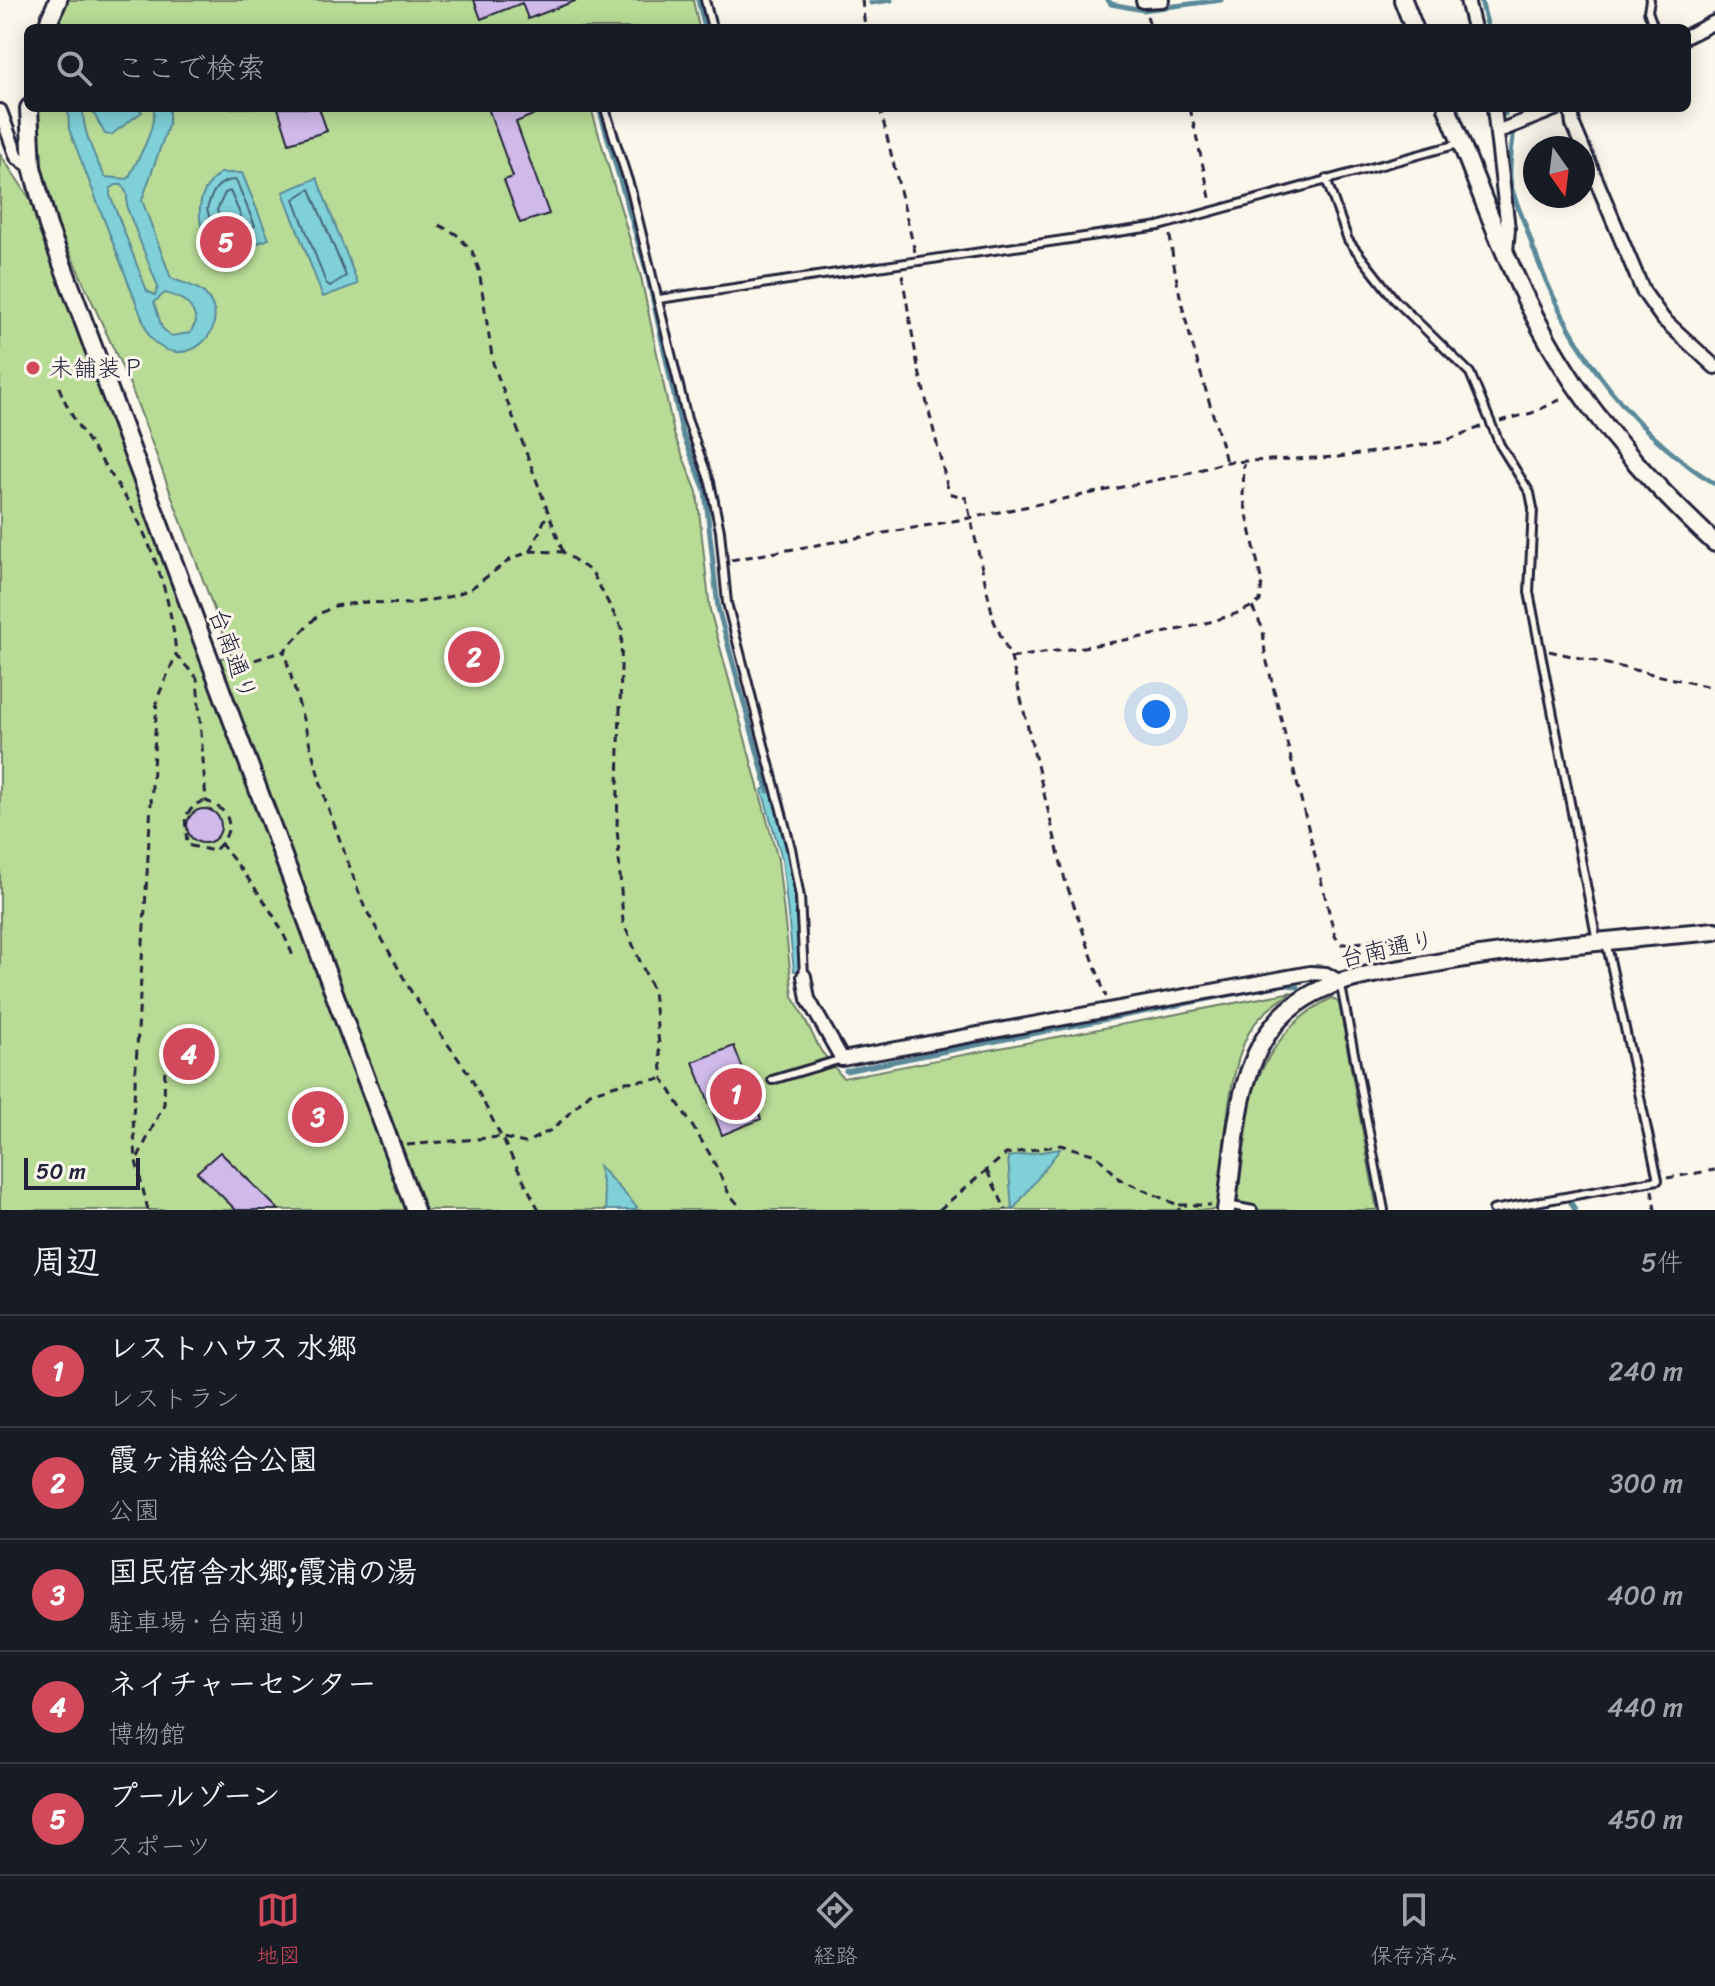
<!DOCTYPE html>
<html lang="ja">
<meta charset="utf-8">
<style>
body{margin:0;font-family:Sriracha,"Klee One",sans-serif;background:#242831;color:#f1f3f6}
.compass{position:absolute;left:1523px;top:136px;width:72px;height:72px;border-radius:50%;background:#171b24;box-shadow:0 4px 20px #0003;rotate:166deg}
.scale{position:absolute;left:24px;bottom:20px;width:116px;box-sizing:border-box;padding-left:8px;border:4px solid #22223b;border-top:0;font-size:22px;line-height:28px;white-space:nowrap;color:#22223b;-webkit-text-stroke:6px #fbf7ec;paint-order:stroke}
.you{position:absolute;left:1156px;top:714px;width:28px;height:28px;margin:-20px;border:6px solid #fff;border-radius:50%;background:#1a73e8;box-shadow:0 0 0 12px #1a73e833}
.badge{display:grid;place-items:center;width:52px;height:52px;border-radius:50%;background:#d1495b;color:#fff;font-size:26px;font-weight:700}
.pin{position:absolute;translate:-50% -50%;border:4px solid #fff;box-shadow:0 2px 8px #0006}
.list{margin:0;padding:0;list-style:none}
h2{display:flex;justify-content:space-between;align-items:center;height:104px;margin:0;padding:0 32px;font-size:34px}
h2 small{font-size:26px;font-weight:400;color:#9ea1a6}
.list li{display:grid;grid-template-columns:52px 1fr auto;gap:24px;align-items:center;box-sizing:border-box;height:112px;padding:0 32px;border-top:2px solid #363941}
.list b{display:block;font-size:30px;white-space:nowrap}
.list p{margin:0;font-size:26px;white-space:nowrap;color:#9ea1a6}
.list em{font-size:26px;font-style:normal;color:#9ea1a6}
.icon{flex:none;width:44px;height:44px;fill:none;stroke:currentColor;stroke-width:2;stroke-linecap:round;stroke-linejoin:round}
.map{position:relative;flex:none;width:1715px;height:1210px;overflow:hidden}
.search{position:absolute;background:#171b24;box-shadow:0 4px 20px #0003;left:24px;right:24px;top:24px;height:88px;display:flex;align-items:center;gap:20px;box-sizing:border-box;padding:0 28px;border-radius:12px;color:#9ea1a6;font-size:30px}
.sheet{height:664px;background:#171b24}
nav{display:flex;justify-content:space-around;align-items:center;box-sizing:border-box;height:112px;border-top:2px solid #363941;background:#171b24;font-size:22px;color:#9ea1a6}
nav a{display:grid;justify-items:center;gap:4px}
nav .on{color:#d1495b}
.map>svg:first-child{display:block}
</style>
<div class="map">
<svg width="1715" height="1210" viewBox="0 0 1715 1210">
<rect width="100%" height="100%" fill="#fbf7ec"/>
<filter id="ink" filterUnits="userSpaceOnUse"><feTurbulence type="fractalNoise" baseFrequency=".0125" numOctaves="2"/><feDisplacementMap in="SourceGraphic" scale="16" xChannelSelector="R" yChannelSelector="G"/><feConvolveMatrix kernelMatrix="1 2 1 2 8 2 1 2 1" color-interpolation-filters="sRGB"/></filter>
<g filter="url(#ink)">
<g fill="#b8dc96" stroke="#6d7f68" stroke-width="2">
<path d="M66 0H693L699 28H53Z"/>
<path d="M36 108H591L641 277 674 434 697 492 710 610 778 860 793 996 821 1051 843 1078 1292 992C1277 1003 1261 1013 1251 1029 1226 1070 1224 1160 1217 1210H426L219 659 231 655 131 387 49 207 40 170Z"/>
<path d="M0 154 29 197 101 374 405 1210H0Z"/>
<path d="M1332 998 1339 1003 1377 1210H1236L1252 1093C1267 1052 1291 1017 1332 998Z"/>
</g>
<g fill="#7fd0d7" stroke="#5a8a99" stroke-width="2" fill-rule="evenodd">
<path d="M68 108H83C82 129 95 159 105 177L128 179C138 158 155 132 154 108H169V123L142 200 171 278C182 283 198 286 206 295 236 331 180 377 149 336L69 129ZM116 185H122L127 194V208L158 287 155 295 147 291 110 195V189ZM165 293C181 297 194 304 196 322L190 333 171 336 162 328 154 302Z"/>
<path d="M102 108H138L142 112 111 135 105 134 94 114Z"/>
<path d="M220 173H242L269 239 255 244 246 236 238 238 230 248 233 261 227 267C198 242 187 199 220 173Z"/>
<path d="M317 178 358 284 323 297 283 192Z"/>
<path d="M769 784 790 857 802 970 794 971 782 859 762 790Z"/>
<path d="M1060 1149 1013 1210H1012L1008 1157Z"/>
<path d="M599 1166 637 1207 634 1210H607Z"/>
</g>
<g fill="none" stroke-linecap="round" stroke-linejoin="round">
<g stroke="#476879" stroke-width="2">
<path d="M236 180 255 226 234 231 218 246 207 209C212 192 217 180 236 180Z"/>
<path d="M310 189 346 276 330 286 326 283 294 199Z"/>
<path d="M230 191 241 216 222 226 217 210 225 193Z"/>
</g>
<g stroke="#5a8a99" stroke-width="5">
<path d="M698 0 705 28"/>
<path d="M1108 0 1111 4 1143 10 1221 0"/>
<path d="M1481 0 1488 28"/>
<path d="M871 3 891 0"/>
<path d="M599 108 647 273 682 432 705 490 718 608 768 791"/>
<path d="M1504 108 1505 114"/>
<path d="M1513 136C1512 149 1509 165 1510 178 1511 195 1522 214 1527 230 1561 334 1621 425 1715 484"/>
<path d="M805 1005 829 1049"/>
<path d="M1345 1022 1380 1210"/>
<path d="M846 1071 1284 984 1298 987"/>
<path d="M1516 1210 1569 1199 1575 1210"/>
</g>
</g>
<g fill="#d0baea" stroke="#22223b" stroke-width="2">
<path d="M474 0H575V1L528 19 522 3 481 19Z"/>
<path d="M278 108H319L327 131 289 143Z"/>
<path d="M488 108H549L516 122 549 214 520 223 504 180 513 177Z"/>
<circle cx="204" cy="826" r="17"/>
<path d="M177 1033 204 1034 203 1076 175 1074Z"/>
<path d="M734 1046 747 1080 756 1076 765 1103 756 1107 761 1119 722 1135 693 1062Z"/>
<path d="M220 1152 279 1210H236L197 1172Z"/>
</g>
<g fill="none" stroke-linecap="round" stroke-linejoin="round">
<g stroke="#22223b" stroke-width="12">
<g id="service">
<path d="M705 0 712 28"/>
<path d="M1650 0 1648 11 1654 28"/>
<path d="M608 108 606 112 631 190 687 419 710 482 720 531 727 603 791 848 800 897 804 976"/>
<path d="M1326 179 1348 240 1395 300 1470 373 1500 445 1530 493 1533 508 1529 592 1597 941"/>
<path d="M659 299 1159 226 1458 144"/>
<path d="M1341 986 1384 1210"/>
<path d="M772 1080 842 1059"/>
<path d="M1227 1205 1253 1210"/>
<path d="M1493 1210 1658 1180 1606 941"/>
</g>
</g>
<g stroke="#22223b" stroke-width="18">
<g id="minor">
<path d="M1467 0 1474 28"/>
<path d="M1143 1 1162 0"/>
<path d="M1687 36 1715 22"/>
<path d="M1494 108 1508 229 1506 252"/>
<path d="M1571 108 1573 125 1643 291 1663 319 1715 367"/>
<path d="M0 111 17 157 32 167"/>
<path d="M1499 131 1557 108"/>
<path d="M804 976 808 999 842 1059 1310 973 1326 974 1340 982"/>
</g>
</g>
<g stroke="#22223b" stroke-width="22">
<g id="tertiary">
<path d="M1403 0 1414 28"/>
<path d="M46 28 58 0"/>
<path d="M29 108 32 167 48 226 415 1210"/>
<path d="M1447 108C1482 192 1510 280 1558 358 1600 428 1656 488 1715 543"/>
<path d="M1226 1210C1235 1150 1235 1072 1275 1024 1291 1004 1317 989 1341 982 1368 973 1397 970 1425 965 1521 947 1618 940 1715 931"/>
</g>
</g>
<g stroke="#22223b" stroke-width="3" stroke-dasharray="8 6" stroke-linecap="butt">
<path d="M862 0 865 28"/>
<path d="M1147 16 1151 28"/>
<path d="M880 108 915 252"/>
<path d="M1190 108 1211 202"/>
<path d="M439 225 456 234 472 251 479 270 493 363 563 552"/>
<path d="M1170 235C1178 314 1207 386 1226 462"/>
<path d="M902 275 918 367 949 493 966 498 994 621 1011 658 1065 880 1106 997"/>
<path d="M59 387C73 425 98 453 119 487 150 535 172 598 176 655"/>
<path d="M1500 421 1532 413 1564 398"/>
<path d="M531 551 547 514"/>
<path d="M731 560 970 518 1186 474 1226 462 1338 457 1442 442 1481 427"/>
<path d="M1252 607 1263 629 1265 654 1335 936 1341 944H1350L1402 936 1409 952"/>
<path d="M1549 651 1715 688"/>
<path d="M1011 658C1064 649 1224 630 1260 601L1262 583 1243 496 1244 464"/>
<path d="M228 668 284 651"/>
<path d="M204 801 196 804 185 816 187 845 214 851 221 844"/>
<path d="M407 1145 499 1137 525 1143 553 1129 590 1093 626 1082 663 1079"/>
<path d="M138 1157 164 1104 165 1063"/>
<path d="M987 1171 1006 1210"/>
<path d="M1667 1178 1715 1170"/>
<path d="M1652 1190 1655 1210"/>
<path d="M1179 1205H1211"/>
<path d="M148 1210 136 1161 133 1118 157 699 176 655 197 678 206 801C228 809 236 824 221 844 250 881 278 914 294 959"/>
<path d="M539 1210 469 1074 413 995 364 906 326 802 284 651 319 614 335 606 363 602 409 604 452 596 470 589 511 559 531 551 563 552 592 572 622 629 617 826 623 922 653 991 663 1079 711 1156 729 1194 743 1210"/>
<path d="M939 1210 1006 1154 1061 1145 1096 1155 1121 1180 1178 1205 1179 1210"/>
</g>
<use href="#service" stroke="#fbf7ec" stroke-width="6"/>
<use href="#minor" stroke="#fbf7ec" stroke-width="12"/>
<use href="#tertiary" stroke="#fbf7ec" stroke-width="16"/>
</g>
</g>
<circle fill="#d1495b" stroke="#fbf7ec" stroke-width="3" cx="33" cy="368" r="8"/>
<g text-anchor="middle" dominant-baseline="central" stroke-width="6" stroke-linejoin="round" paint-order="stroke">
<g font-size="24" fill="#22223b" stroke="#fbf7ec" text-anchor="start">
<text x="49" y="368">未舗装Ｐ</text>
</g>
<g font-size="24" fill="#22223b" stroke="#fbf7ec">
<text transform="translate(233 654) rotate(70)">台南通り</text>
<text transform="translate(1387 949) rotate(-12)">台南通り</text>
</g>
</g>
</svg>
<svg class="compass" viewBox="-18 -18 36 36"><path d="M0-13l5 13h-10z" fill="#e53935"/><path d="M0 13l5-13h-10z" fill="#9ea1a6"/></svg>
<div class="scale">50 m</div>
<div class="you"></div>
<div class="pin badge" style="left:736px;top:1094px">1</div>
<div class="pin badge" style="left:474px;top:657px">2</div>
<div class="pin badge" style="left:318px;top:1117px">3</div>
<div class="pin badge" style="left:189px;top:1054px">4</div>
<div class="pin badge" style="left:226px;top:242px">5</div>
<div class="search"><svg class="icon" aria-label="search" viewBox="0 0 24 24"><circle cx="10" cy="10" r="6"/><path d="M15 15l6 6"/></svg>ここで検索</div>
</div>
<section class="sheet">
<h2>周辺<small>5件</small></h2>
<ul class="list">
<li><span class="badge">1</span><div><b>レストハウス 水郷</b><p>レストラン</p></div><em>240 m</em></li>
<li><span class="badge">2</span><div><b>霞ヶ浦総合公園</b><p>公園</p></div><em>300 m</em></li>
<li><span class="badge">3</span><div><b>国民宿舎水郷;霞浦の湯</b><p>駐車場 · 台南通り</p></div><em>400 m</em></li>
<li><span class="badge">4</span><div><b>ネイチャーセンター</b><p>博物館</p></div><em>440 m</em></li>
<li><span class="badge">5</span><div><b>プールゾーン</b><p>スポーツ</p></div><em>450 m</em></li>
</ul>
</section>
<nav>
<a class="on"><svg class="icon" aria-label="map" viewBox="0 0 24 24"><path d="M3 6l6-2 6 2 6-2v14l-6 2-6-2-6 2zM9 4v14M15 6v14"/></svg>地図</a>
<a><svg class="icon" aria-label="directions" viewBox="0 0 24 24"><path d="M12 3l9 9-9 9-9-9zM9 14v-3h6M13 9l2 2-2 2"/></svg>経路</a>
<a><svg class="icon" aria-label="saved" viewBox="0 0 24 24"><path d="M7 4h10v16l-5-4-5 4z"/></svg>保存済み</a>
</nav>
